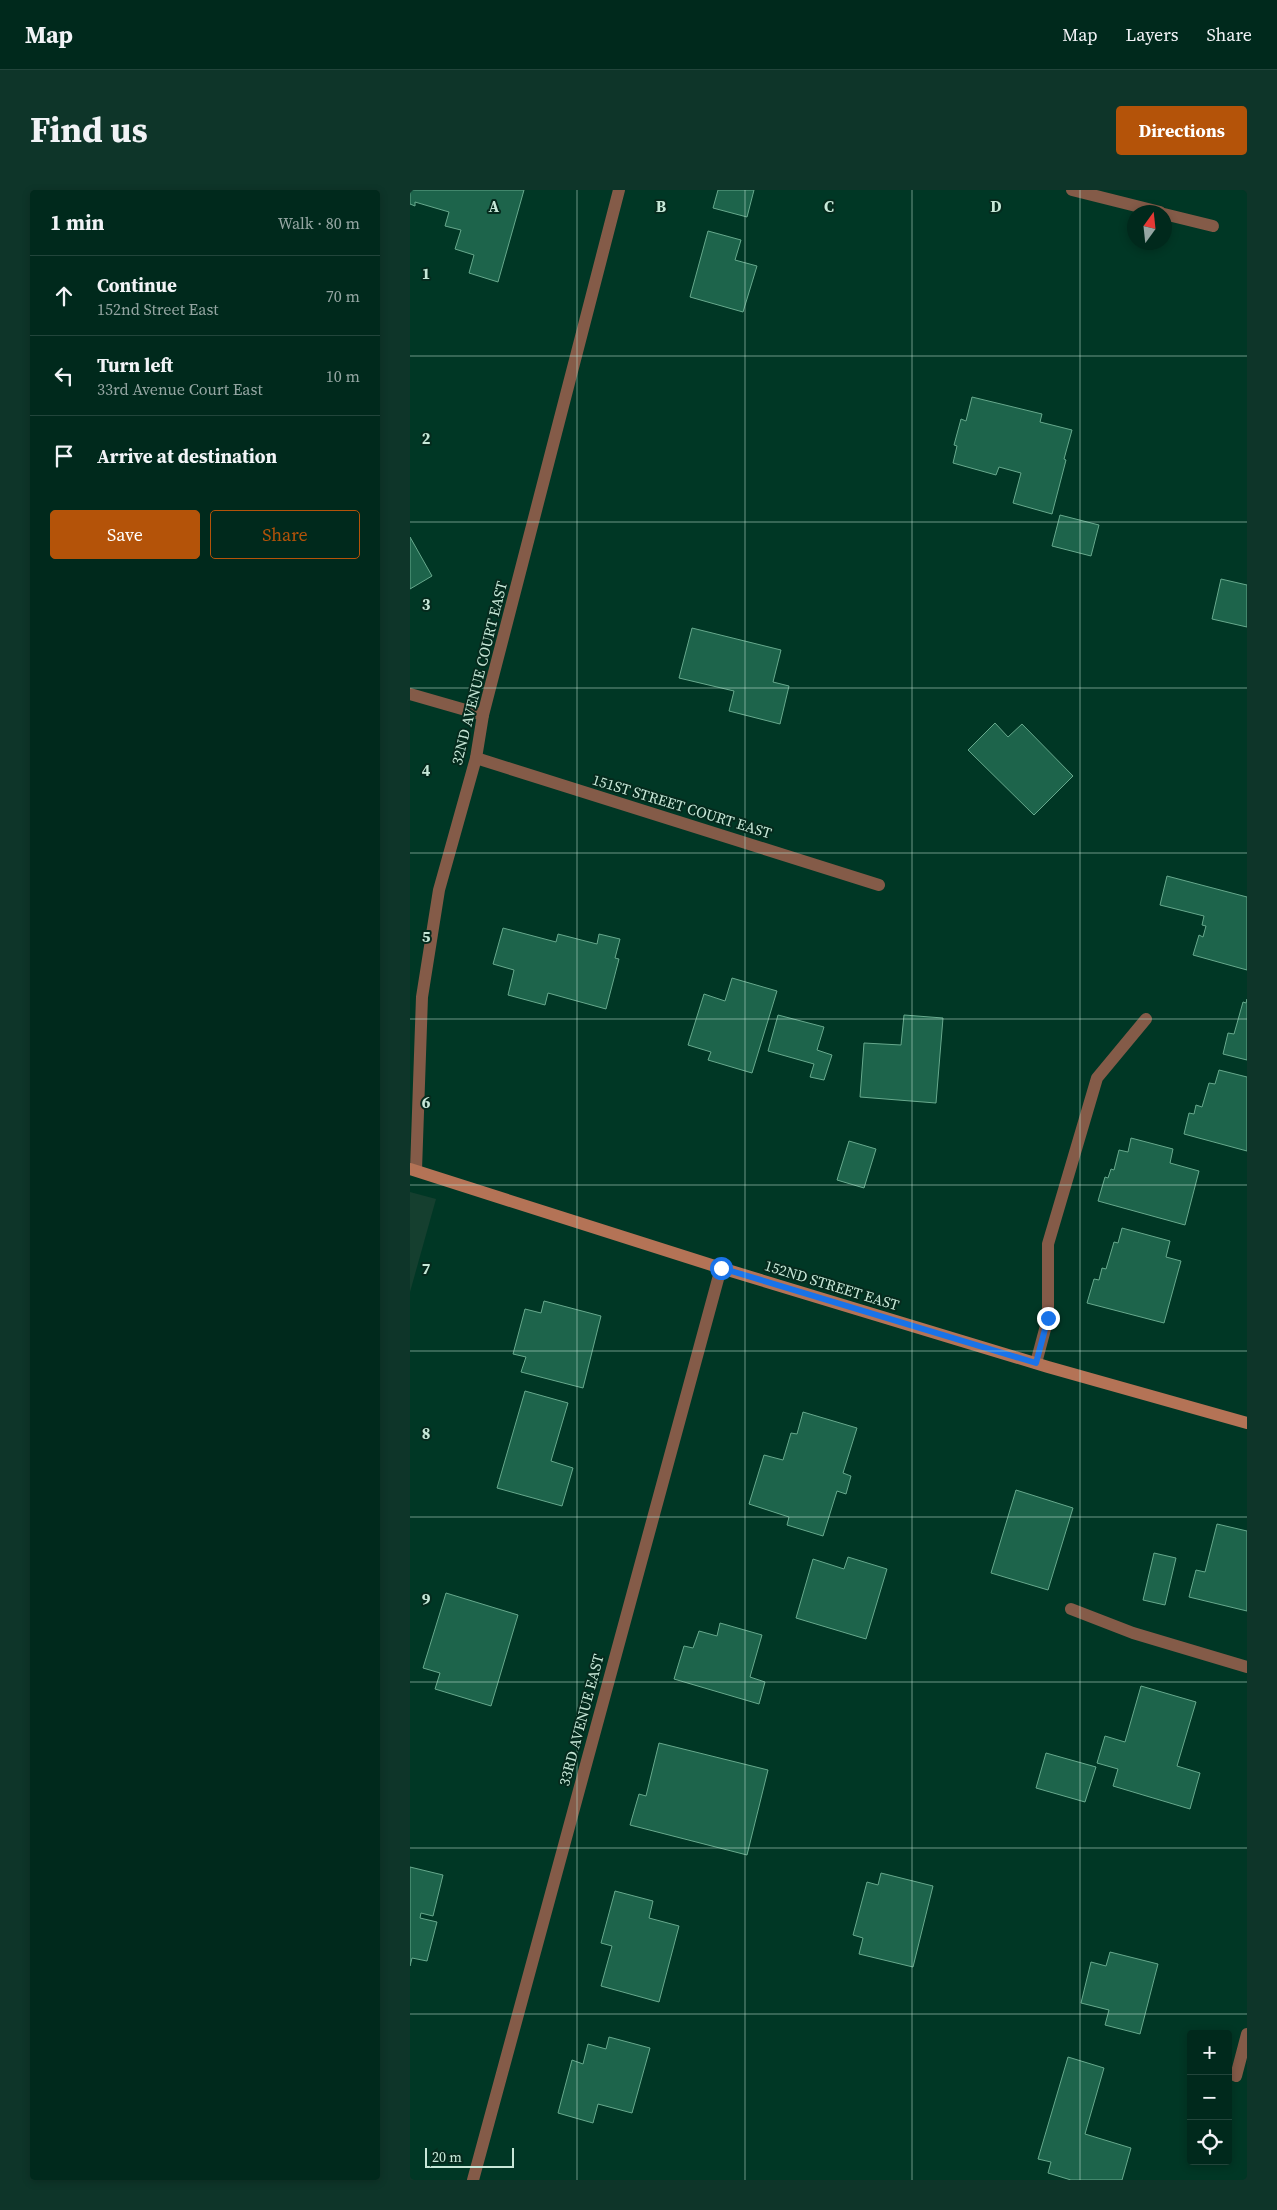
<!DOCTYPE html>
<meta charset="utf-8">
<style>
body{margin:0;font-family:"Source Serif 4",serif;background:#0e3529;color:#f1f3f6}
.controls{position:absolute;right:15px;bottom:15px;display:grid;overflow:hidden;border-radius:5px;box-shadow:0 2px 8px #0003}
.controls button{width:45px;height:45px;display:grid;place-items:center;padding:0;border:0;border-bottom:1px solid #22453b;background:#00291c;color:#f1f3f6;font:25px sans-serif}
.compass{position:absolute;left:717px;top:15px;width:45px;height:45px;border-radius:50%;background:#00291c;box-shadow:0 2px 8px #0003;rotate:15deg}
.scale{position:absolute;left:15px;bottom:12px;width:89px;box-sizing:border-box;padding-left:5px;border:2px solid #c7e8d8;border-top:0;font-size:14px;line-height:18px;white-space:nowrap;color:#c7e8d8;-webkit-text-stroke:4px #052a1d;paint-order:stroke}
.stop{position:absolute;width:15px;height:15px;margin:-11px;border:4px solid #1a73e8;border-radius:50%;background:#fff}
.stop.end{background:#1a73e8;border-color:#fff;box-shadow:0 1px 5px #0008}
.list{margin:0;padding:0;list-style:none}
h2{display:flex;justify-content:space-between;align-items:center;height:65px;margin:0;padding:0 20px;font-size:21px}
h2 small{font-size:16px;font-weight:400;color:#95a6a3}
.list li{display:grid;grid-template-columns:32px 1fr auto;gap:15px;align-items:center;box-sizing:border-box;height:80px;padding:0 20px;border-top:1px solid #22453b}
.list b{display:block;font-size:19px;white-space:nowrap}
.list p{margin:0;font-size:16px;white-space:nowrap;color:#95a6a3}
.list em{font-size:16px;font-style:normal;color:#95a6a3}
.actions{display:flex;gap:10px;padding:15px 20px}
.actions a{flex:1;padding:11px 0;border:1px solid #b45309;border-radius:5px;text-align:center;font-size:18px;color:#b45309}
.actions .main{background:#b45309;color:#fff}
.icon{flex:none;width:28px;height:28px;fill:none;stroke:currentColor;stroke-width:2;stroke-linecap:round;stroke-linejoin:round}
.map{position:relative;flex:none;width:837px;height:1990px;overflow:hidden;border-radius:5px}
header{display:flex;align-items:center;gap:30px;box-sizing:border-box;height:70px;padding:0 25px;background:#00291c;border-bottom:1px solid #22453b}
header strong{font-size:24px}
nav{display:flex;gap:28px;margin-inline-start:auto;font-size:18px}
.intro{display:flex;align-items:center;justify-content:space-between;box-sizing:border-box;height:120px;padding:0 30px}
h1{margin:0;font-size:35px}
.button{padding:12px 22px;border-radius:5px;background:#b45309;color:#fff;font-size:18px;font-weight:700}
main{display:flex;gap:30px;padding:0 30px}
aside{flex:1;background:#00291c;border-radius:5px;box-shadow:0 2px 8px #0003}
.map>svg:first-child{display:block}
</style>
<header>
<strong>Map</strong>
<nav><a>Map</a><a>Layers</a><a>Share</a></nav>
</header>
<div class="intro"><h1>Find us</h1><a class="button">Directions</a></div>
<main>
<aside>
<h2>1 min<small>Walk · 80 m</small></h2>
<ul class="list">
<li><svg class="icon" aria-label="ahead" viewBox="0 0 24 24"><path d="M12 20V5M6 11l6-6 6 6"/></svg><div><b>Continue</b><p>152nd Street East</p></div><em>70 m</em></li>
<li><svg class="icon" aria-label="left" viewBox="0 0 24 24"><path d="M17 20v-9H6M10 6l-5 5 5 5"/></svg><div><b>Turn left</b><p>33rd Avenue Court East</p></div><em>10 m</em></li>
<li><svg class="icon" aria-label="arrive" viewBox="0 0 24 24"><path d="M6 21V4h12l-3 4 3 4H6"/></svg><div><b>Arrive at destination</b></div></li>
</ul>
<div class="actions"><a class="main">Save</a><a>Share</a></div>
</aside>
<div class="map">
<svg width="837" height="1990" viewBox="0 0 837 1990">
<rect width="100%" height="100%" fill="#003725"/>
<path fill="#153f2f" d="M0 1002 26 1009 0 1102Z"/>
<g fill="#1d644b" stroke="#67a98d">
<path d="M0 0H114L88 92 59 83 64 65 45 59 51 40 35 36 39 22 5 12V16L0 14Z"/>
<path d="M308 0H344L337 27 303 18Z"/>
<path d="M298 41 331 50 325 70 347 76 333 122 280 107Z"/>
<path d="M562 207 632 224 630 232 662 240 654 269 656 270 642 324 603 313 611 283 589 277 586 285 543 273 547 256 544 255 551 229 556 231Z"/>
<path d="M650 325 689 335 681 366 642 356Z"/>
<path d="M0 347 22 386 0 399Z"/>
<path d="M811 389 837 395V437L802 429Z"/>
<path d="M282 438 371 460 363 492 379 496 370 534 319 521 324 501 269 488Z"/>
<path d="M585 533 598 547 612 534 663 586 624 625 558 560Z"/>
<path d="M757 686 837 707V780L783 765 789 745 793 747 796 736 792 735 794 726 750 715Z"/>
<path d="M93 738 146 752 148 744 187 754 189 744 210 749 205 768 209 769 196 819 138 803 135 815 98 805 104 780 83 774Z"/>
<path d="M322 788 367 801 342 883 298 870 301 862 278 855 294 804 315 811Z"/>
<path d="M837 809V870L813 864 818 843 824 844 833 812 836 813Z"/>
<path d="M368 825 414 837 407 860 422 865 414 890 400 887 404 874 358 861Z"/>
<path d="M494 825 533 828 526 913 450 907 454 853 491 855Z"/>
<path d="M809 880 837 887V961L774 944 779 923 784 924 786 915 792 917 799 893 805 894Z"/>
<path d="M721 948 763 959 760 973 789 981 775 1035 688 1011 695 987 698 988 701 979 704 980 709 960 718 962Z"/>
<path d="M439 951 466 959 454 998 427 990Z"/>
<path d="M712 1038 760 1051 756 1067 771 1071 754 1133 677 1113 684 1089 689 1090 692 1078 696 1079 704 1052 708 1053Z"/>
<path d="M134 1111 191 1126 173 1198 111 1182 116 1167 103 1164 115 1119 131 1123Z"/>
<path d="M115 1201 158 1213 141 1271 163 1278 152 1316 87 1298Z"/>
<path d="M393 1222 447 1238 433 1283 441 1286 436 1304 427 1301 413 1346 377 1335 379 1327 339 1314 354 1265 373 1270 381 1243 387 1244Z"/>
<path d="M606 1300 663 1318 638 1400 581 1383Z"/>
<path d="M807 1334 837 1341V1421L779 1407 786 1380 795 1382Z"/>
<path d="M744 1363 766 1368 755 1415 733 1410Z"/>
<path d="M438 1367 477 1379 456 1449 386 1428 403 1369 434 1379Z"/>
<path d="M36 1403 108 1425 81 1516 25 1499 30 1483 13 1478Z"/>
<path d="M310 1433 352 1445 340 1487 355 1492 349 1514 264 1489 274 1456 283 1458 289 1441 307 1446Z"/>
<path d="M731 1496 786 1512 767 1576 790 1583 780 1619 703 1596 708 1579 687 1573 695 1546 715 1552Z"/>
<path d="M249 1553 358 1580 337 1665 220 1635 229 1604 236 1606Z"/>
<path d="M636 1563 686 1577 675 1612 626 1598Z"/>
<path d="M0 1677 33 1685 23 1726 11 1723 10 1728 27 1732 17 1771 2 1768 0 1776Z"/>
<path d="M471 1683 523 1696 503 1777 449 1764 453 1748 443 1745 457 1692 468 1695Z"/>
<path d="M205 1701 243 1711 239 1728 269 1736 249 1812 191 1796 202 1756 191 1753Z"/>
<path d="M700 1762 748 1774 730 1844 695 1835 699 1820 671 1813 681 1772 696 1776Z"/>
<path d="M199 1847 240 1858 222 1923 188 1914 183 1933 148 1923 162 1870 173 1874 178 1854 196 1859Z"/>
<path d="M658 1867 694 1878 675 1944 721 1958 712 1990H661L638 1983 641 1972 628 1969Z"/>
</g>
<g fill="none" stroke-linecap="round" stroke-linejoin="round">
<path stroke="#845b48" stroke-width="12" d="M661 1419 723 1443 837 1477"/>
<g stroke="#845b48" stroke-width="12">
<path d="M662 0 750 22"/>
<path d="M754 24 803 36"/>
<path d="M0 504 73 525"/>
<path d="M66 568 469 695"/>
<path d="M6 980 12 807 29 700 66 568 73 525 209 0"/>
<path d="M626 1173 638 1128V1054L687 888 736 829"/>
<path d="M826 1886 837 1844"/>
<path d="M63 1990 311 1078"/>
</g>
<path stroke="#b47356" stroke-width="12" d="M0 979 311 1078 638 1177 837 1233"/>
</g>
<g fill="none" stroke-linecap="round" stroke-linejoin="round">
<path stroke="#1a73e8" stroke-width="6" d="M311 1078 626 1173 638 1128"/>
</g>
<path fill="none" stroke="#c7e8d8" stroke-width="1" stroke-opacity="0.55" d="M167 0V1990M335 0V1990M502 0V1990M670 0V1990M0 166H837M0 332H837M0 498H837M0 663H837M0 829H837M0 995H837M0 1161H837M0 1327H837M0 1492H837M0 1658H837M0 1824H837"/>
<g text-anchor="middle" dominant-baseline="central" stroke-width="4" stroke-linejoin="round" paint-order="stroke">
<g font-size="15" fill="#c7e8d8" stroke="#052a1d">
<text transform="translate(69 483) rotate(-76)">32ND AVENUE COURT EAST</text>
<text transform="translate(272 616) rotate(17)">151ST STREET COURT EAST</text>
<text transform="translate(422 1095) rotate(17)">152ND STREET EAST</text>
<text transform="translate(171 1530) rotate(-75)">33RD AVENUE EAST</text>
</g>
</g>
<g font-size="16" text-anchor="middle" font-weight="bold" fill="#c7e8d8" stroke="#052a1d" stroke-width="4" stroke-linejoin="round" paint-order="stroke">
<text x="84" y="22">A</text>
<text x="251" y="22">B</text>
<text x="419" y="22">C</text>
<text x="586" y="22">D</text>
<text x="16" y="89">1</text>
<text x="16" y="254">2</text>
<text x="16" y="420">3</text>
<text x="16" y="586">4</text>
<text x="16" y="752">5</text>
<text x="16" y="918">6</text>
<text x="16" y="1084">7</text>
<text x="16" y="1249">8</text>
<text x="16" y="1415">9</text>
</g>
</svg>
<div class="controls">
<button>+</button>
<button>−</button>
<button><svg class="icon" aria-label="locate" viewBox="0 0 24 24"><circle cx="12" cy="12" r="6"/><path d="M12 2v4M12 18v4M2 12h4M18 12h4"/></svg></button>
</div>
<svg class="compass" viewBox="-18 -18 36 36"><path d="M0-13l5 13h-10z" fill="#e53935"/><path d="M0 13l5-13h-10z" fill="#95a6a3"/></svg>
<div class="scale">20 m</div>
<div class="stop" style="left:311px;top:1078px"></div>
<div class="stop end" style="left:638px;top:1128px"></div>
</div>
</main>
